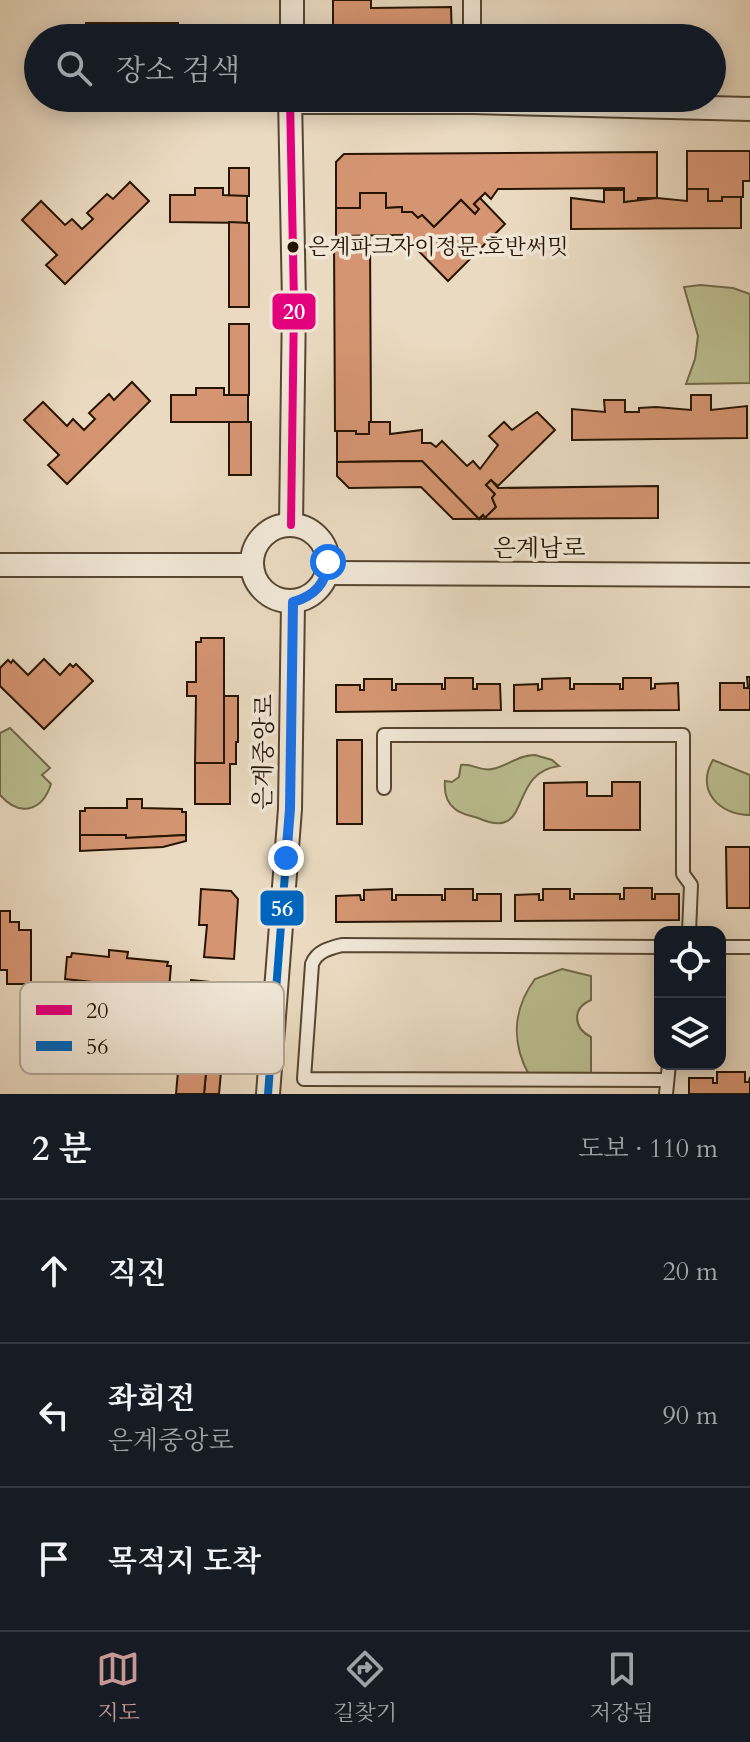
<!DOCTYPE html>
<html lang="ko">
<meta charset="utf-8">
<style>
body{margin:0;font-family:Cardo,"Noto Serif KR",serif;background:#20242c;color:#f1f3f6}
.controls{position:absolute;right:24px;bottom:24px;display:grid;overflow:hidden;border-radius:16px;box-shadow:0 4px 20px #0003}
.controls button{width:72px;height:72px;display:grid;place-items:center;padding:0;border:0;border-bottom:2px solid #363941;background:#171b24;color:#f1f3f6;font:40px sans-serif}
.stop{position:absolute;width:24px;height:24px;margin:-18px;border:6px solid #1a73e8;border-radius:50%;background:#fff}
.stop.end{background:#1a73e8;border-color:#fff;box-shadow:0 2px 8px #0008}
.list{margin:0;padding:0;list-style:none}
h2{display:flex;justify-content:space-between;align-items:center;height:104px;margin:0;padding:0 32px;font-size:34px}
h2 small{font-size:26px;font-weight:400;color:#9ea1a6}
.list li{display:grid;grid-template-columns:52px 1fr auto;gap:24px;align-items:center;box-sizing:border-box;height:144px;padding:0 32px;border-top:2px solid #363941}
.list b{display:block;font-size:30px;white-space:nowrap}
.list p{margin:0;font-size:26px;white-space:nowrap;color:#9ea1a6}
.list em{font-size:26px;font-style:normal;color:#9ea1a6}
.icon{flex:none;width:44px;height:44px;fill:none;stroke:currentColor;stroke-width:2;stroke-linecap:round;stroke-linejoin:round}
.map{position:relative;flex:none;width:750px;height:1094px;overflow:hidden}
.search{position:absolute;background:#171b24;box-shadow:0 4px 20px #0003;left:24px;right:24px;top:24px;height:88px;display:flex;align-items:center;gap:20px;box-sizing:border-box;padding:0 28px;border-radius:44px;color:#9ea1a6;font-size:30px}
.sheet{height:536px;background:#171b24}
nav{display:flex;justify-content:space-around;align-items:center;box-sizing:border-box;height:112px;border-top:2px solid #363941;background:#171b24;font-size:22px;color:#9ea1a6}
nav a{display:grid;justify-items:center;gap:4px}
nav .on{color:#c59692}
.map>svg:first-child{display:block}
</style>
<div class="map">
<svg width="750" height="1094" viewBox="0 0 750 1094">
<rect width="100%" height="100%" fill="#eadac1"/>
<filter id="stains"><feTurbulence type="fractalNoise" baseFrequency=".0025" numOctaves="4"/><feColorMatrix values="0 0 0 0 .2 0 0 0 0 .09 0 0 0 0 .02 0 0 0 .5 -.17"/></filter>
<radialGradient id="worn" r=".72"><stop offset=".6" stop-color="#630" stop-opacity="0"/><stop offset="1" stop-color="#630" stop-opacity=".3"/></radialGradient>
<g fill="#bbbe90" stroke="#706948" stroke-width="2">
<path d="M700 285 733 288 750 294V383L686 384 695 359 698 336 684 287Z"/>
<path d="M10 728 50 768 42 775 51 784C42 812 19 817 0 795V733Z"/>
<path d="M535 755 552 760 559 766C506 773 534 843 478 818 470 815 462 815 455 809 446 802 444 792 445 781L452 782 459 777 461 765C472 763 481 772 492 769 508 766 518 755 535 755Z"/>
<path d="M713 760 750 775V815C719 815 695 790 713 760Z"/>
<path d="M562 969 591 976V1000C572 1008 573 1028 591 1037V1074L529 1075C511 1042 513 1009 535 979Z"/>
</g>
<g fill="#d59572" stroke="#261401" stroke-width="2">
<path d="M333 0H371V8L451 7 452 38H333Z"/>
<rect x="86" y="23" width="92" height="15"/>
<path d="M687 151H750V181H743V197H722V201H708V189H687Z"/>
<path d="M657 152V198H638V202H624V188L498 189 491 199 485 193 474 204 479 209 475 214 461 200 434 227 422 215 418 218 412 212H402V207L386 208V193H360V208H336V162L344 154Z"/>
<rect x="229" y="168" width="20" height="28"/>
<path d="M130 182 149 201 65 284 46 265 57 255 22 220 41 201 65 225 72 219 82 229 93 219 87 213 107 194 113 199Z"/>
<path d="M195 188H223V195L247 196V223L170 222V195H195Z"/>
<path d="M687 189H708V201H722V197H741V228L571 229V198L604 202V190H624V202L657 198 687 201Z"/>
<path d="M360 193H386V208L402 207V212H412L418 218 422 215 434 227 461 200 475 214 479 209 474 204 480 198 505 224 448 281 403 235 336 236V208H360Z"/>
<path d="M229 222 249 223V307H229Z"/>
<path d="M334 238H370L371 422H369V434H356V431H335Z"/>
<rect x="229" y="324" width="20" height="71"/>
<path d="M132 382 150 401 67 484 48 465 59 455 24 420 43 402 67 426 73 419 84 430 95 419 89 413 109 394 114 400Z"/>
<path d="M196 388H224V395H248V422H171V395H196Z"/>
<path d="M691 395H711V410L747 406V438L572 440V409L605 412 604 400H625V412H639V408L656 407 691 410Z"/>
<path d="M537 412 555 430 498 486 491 480 486 485 495 494 492 498 496 507 485 518 483 515 479 519 422 461 337 462V431H356V434H369V422H390V434L422 430V443H431L436 447 442 441 467 466 473 461 480 469 498 445 489 436 504 422 512 430Z"/>
<rect x="229" y="422" width="22" height="53"/>
<path d="M422 461 479 519 483 515 485 518 496 507 492 498 495 494 486 485 491 480 498 488 658 486V518L453 519 421 487 349 488 337 476V462Z"/>
<path d="M201 638H224V763H195L196 696H187V682H196V642H201Z"/>
<path d="M44 659 60 675 70 664 73 667 76 664 93 681 44 729 0 686V668L8 660 11 663 13 660 28 675Z"/>
<path d="M747 677H750V710H720V683H744V688H748Z"/>
<path d="M445 678H473V689H477V684H500L501 710 336 712V685H360V690H364V679H392V690H396V684H442V689H445Z"/>
<path d="M570 678V689H574V684H620V689H623V678H651V689L655 688V684L678 683 679 710 514 711V685L538 684V690L542 689V679Z"/>
<path d="M224 696H238V742H236V764H230V804H195V763H224Z"/>
<rect x="337" y="740" width="25" height="84"/>
<path d="M587 782V796H612V782H640V830H544V783Z"/>
<path d="M127 799H142V808L182 809V812H186V835L126 838V835H80V811H85V808H127Z"/>
<path d="M80 835H126V838L186 835V841L163 847 80 851Z"/>
<path d="M726 847H750V908H727Z"/>
<path d="M624 888H652V899H655V894H679V920L515 921V895L539 894V900H543V889H570V899H574V894H620V899H624Z"/>
<path d="M201 889 231 891 238 899 234 959 204 957 207 925H199Z"/>
<path d="M392 889V900H396V895H442V900H445V889H473V900H477V894H501V921L336 922V896L360 895 361 900H364V890Z"/>
<path d="M0 911H10V922H19V930H31V984H7V970H0Z"/>
<path d="M109 950 128 952 127 958 168 962 167 966H171L169 989 124 985 123 988 110 987V984L65 979 67 957H71L72 953 109 957Z"/>
<path d="M191 980 229 984 219 1094H204L208 1051 180 1048 186 991H190Z"/>
<path d="M180 1048 208 1051 204 1094H176Z"/>
<path d="M717 1072H745V1082H749L750 1077V1094H689V1078H713V1083H717Z"/>
</g>
<g fill="none" stroke-linecap="round" stroke-linejoin="round">
<g stroke="#574631" stroke-width="16">
<g id="pedestrian">
<path d="M384 788V735H683V874L691 885 689 932"/>
<path d="M660 947 342 945C330 948 317 951 312 964L304 1079 666 1080"/>
<path d="M720 947H750"/>
<path d="M666 1094 669 1064"/>
</g>
</g>
<g stroke="#574631" stroke-width="20">
<path id="minor" d="M472 0V38"/>
</g>
<g stroke="#574631" stroke-width="26">
<g id="tertiary">
<path d="M292 38V0"/>
<path d="M290 98 294 303 291 525"/>
<path d="M290 102H473L750 109"/>
<circle cx="290" cy="563" r="38"/>
<path d="M0 565H251"/>
<path d="M327 573 750 575"/>
<path d="M268 1094 290 809 293 602"/>
</g>
</g>
<use href="#pedestrian" stroke="#f1e7d7" stroke-width="12"/>
<use href="#minor" stroke="#f1e7d7" stroke-width="16"/>
<use href="#tertiary" stroke="#f1e7d7" stroke-width="22"/>
<g stroke="#f1e7d7" stroke-width="14">
<path id="bus-1" d="M290 98 294 303 291 525"/>
</g>
<g stroke="#f1e7d7" stroke-width="14">
<path id="bus-2" d="M268 1094 290 809 293 602"/>
</g>
<use href="#bus-1" stroke="#e5007d" stroke-width="8"/>
<use href="#bus-2" stroke="#0065bd" stroke-width="8"/>
</g>
<g fill="none" stroke-linecap="round" stroke-linejoin="round">
<path stroke="#1a73e8" stroke-width="10" d="M286 858 290 809 293 602C314 596 326 584 328 562"/>
</g>
<circle fill="#261401" stroke="#f1e7d7" stroke-width="3" cx="293" cy="247" r="7"/>
<g text-anchor="middle" dominant-baseline="central" stroke-width="7" stroke-linejoin="round" paint-order="stroke">
<g font-size="22" fill="#261401" stroke="#f1e7d7" text-anchor="start">
<text x="308" y="247">은계파크자이정문.호반써밋</text>
</g>
<g font-size="24" fill="#261401" stroke="#f1e7d7">
<text x="539" y="548">은계남로</text>
<text transform="translate(264 752) rotate(-89)">은계중앙로</text>
</g>
</g>
<rect x="20" y="982" width="264" height="92" rx="12" fill="#f1e7d7" stroke="#b4a897" stroke-width="2"/>
<rect x="36" y="1005" width="36" height="10" fill="#e5007d"/>
<rect x="36" y="1041" width="36" height="10" fill="#0065bd"/>
<g font-size="22" fill="#261401">
<text x="86" y="1018">20</text>
<text x="86" y="1054">56</text>
</g>
<g stroke="#f1e7d7" stroke-width="3">
<rect x="271" y="292" width="46" height="39" rx="8" fill="#e5007d"/>
<rect x="259" y="889" width="46" height="38" rx="8" fill="#0065bd"/>
</g>
<g font-size="22" text-anchor="middle" font-weight="bold" fill="#fff">
<text x="294" y="319">20</text>
<text x="282" y="916">56</text>
</g>
<rect width="100%" height="100%" filter="url(#stains)"/>
<rect width="100%" height="100%" fill="url(#worn)"/>
</svg>
<div class="controls">
<button><svg class="icon" aria-label="locate" viewBox="0 0 24 24"><circle cx="12" cy="12" r="6"/><path d="M12 2v4M12 18v4M2 12h4M18 12h4"/></svg></button>
<button><svg class="icon" aria-label="layers" viewBox="0 0 24 24"><path d="M12 4l9 5-9 5-9-5zM3 14l9 5 9-5"/></svg></button>
</div>
<div class="stop" style="left:328px;top:562px"></div>
<div class="stop end" style="left:286px;top:858px"></div>
<div class="search"><svg class="icon" aria-label="search" viewBox="0 0 24 24"><circle cx="10" cy="10" r="6"/><path d="M15 15l6 6"/></svg>장소 검색</div>
</div>
<section class="sheet">
<h2>2 분<small>도보 · 110 m</small></h2>
<ul class="list">
<li><svg class="icon" aria-label="ahead" viewBox="0 0 24 24"><path d="M12 20V5M6 11l6-6 6 6"/></svg><div><b>직진</b></div><em>20 m</em></li>
<li><svg class="icon" aria-label="left" viewBox="0 0 24 24"><path d="M17 20v-9H6M10 6l-5 5 5 5"/></svg><div><b>좌회전</b><p>은계중앙로</p></div><em>90 m</em></li>
<li><svg class="icon" aria-label="arrive" viewBox="0 0 24 24"><path d="M6 21V4h12l-3 4 3 4H6"/></svg><div><b>목적지 도착</b></div></li>
</ul>
</section>
<nav>
<a class="on"><svg class="icon" aria-label="map" viewBox="0 0 24 24"><path d="M3 6l6-2 6 2 6-2v14l-6 2-6-2-6 2zM9 4v14M15 6v14"/></svg>지도</a>
<a><svg class="icon" aria-label="directions" viewBox="0 0 24 24"><path d="M12 3l9 9-9 9-9-9zM9 14v-3h6M13 9l2 2-2 2"/></svg>길찾기</a>
<a><svg class="icon" aria-label="saved" viewBox="0 0 24 24"><path d="M7 4h10v16l-5-4-5 4z"/></svg>저장됨</a>
</nav>
